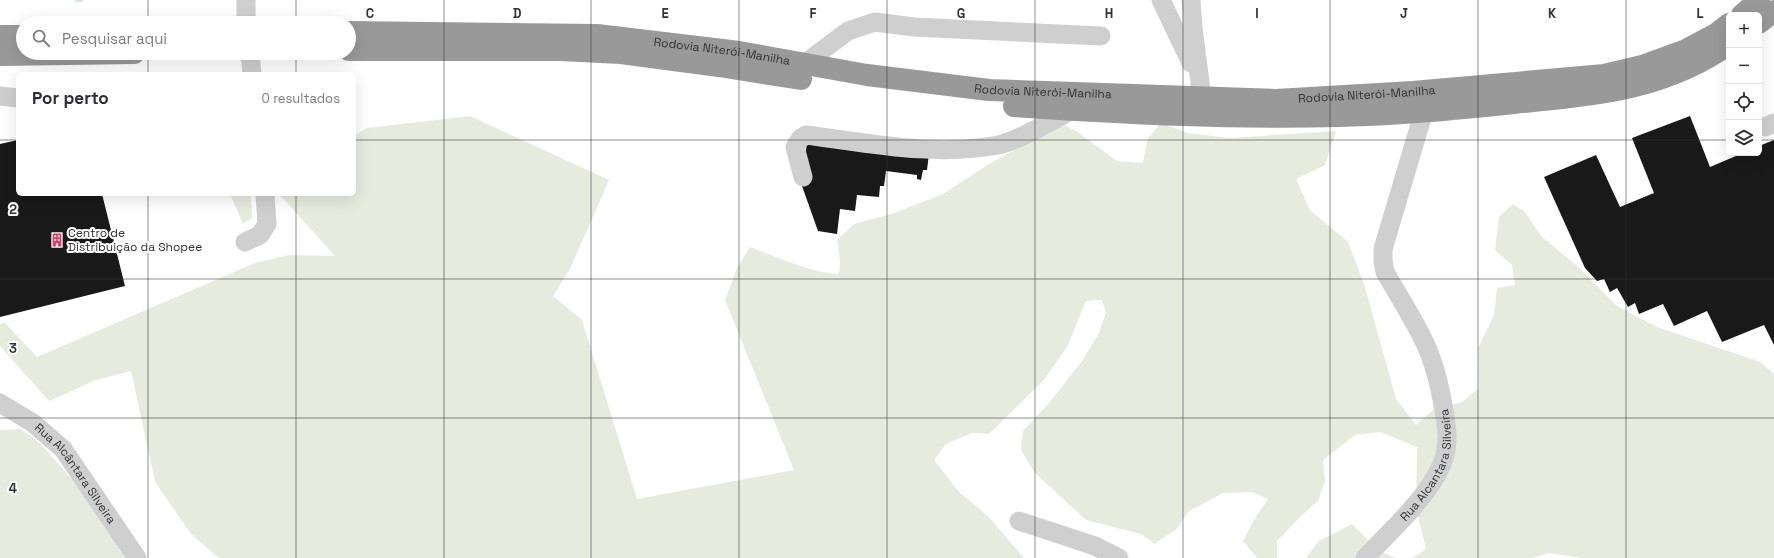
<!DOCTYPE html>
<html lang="pt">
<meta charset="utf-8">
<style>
body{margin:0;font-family:"Space Grotesk",sans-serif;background:#f2f2f3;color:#2b2b33}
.controls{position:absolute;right:12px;top:12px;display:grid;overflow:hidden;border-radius:6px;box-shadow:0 4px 16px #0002}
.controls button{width:36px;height:36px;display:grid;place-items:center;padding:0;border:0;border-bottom:1px solid #e1e1e2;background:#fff;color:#2b2b33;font:20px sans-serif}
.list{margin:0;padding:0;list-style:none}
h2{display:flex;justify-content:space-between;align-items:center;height:52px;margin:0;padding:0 16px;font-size:17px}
h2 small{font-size:13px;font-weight:400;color:#7c7c81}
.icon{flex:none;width:22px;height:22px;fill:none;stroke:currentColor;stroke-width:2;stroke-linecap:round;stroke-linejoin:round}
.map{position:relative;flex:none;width:1774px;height:558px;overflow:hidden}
.search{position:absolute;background:#fff;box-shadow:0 4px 16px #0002;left:16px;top:16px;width:340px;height:44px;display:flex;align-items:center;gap:10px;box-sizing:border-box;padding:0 14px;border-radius:22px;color:#7c7c81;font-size:15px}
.panel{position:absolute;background:#fff;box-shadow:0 4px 16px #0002;left:16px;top:72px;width:340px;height:124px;border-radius:6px}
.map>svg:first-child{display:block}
</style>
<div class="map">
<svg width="1774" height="558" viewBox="0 0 1774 558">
<rect width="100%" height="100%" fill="#fff"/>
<g fill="#e7ebde">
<path d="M470 116 609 180 570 269 553 296 582 320 637 499 794 470 725 300 737 268 750 247C775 256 814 274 839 274L840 262 837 240 854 224 891 214 943 194 989 164 1063 124 1079 133 1117 161 1143 163 1147 140 1161 123 1188 133 1229 138 1336 131 1325 165 1296 179 1310 210 1348 242 1365 287 1396 399 1416 425 1434 409 1462 402 1479 388 1478 348 1494 315 1497 288 1515 285 1512 265 1495 250 1499 217 1513 204 1525 212 1541 236 1576 265 1617 306 1657 327 1760 362 1774 374V558H1581L1549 553 1532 558H1413L1426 549 1416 509 1417 447 1380 432 1355 435 1323 460 1325 481 1318 501 1300 517 1277 541V558H1257L1243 541 1254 520 1268 499 1252 492 1223 493 1188 512 1177 529 1154 544 1141 534 1086 520 1035 473 1021 450 1023 431 1049 403 1082 361 1099 333 1106 312 1102 300 1086 301 1067 347 1043 381 989 434 972 433 946 444 934 460 959 492 989 517 1024 558H219L191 534 155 482 131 371 96 380 49 401 0 346V325L4 322 37 357 255 263 289 255 335 256 279 194H354V136L367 128Z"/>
<path d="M230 194H251L252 218 243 224Z"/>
<path d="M20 429 39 442 76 484 126 558H0V430Z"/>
<path d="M1352 524 1379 551 1396 558H1306L1319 541Z"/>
</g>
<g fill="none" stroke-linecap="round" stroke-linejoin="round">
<path stroke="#cbe4eb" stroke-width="4" d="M77 0H81"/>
</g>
<g fill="#191919">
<path d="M1690 116 1710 167 1743 153H1759V146L1774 140V345L1764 325 1722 342 1707 311 1674 326 1663 304 1639 314 1635 303 1628 307 1617 288 1610 292 1604 279 1597 281 1585 268 1544 177 1596 155 1620 207 1654 193 1632 138Z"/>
<path d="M18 140V194H102L125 286 0 317V144Z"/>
<path d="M807 141 929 154 927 170H923L921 180 917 179V175L886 171 884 186H880L879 197 857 195 855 211 840 209 837 234 818 231 802 186Z"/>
</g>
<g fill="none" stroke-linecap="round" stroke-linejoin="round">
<g stroke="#cfcfcf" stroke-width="19">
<path d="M246 0V23"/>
<path d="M1161 0 1191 63"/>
<path d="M1191 0 1193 28 1202 98"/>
<path d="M250 53 252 74"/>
<path d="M804 64 848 31 875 22 914 27 1101 36"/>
<path d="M0 96 18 98"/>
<path d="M1765 127 1774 123"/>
<path d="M803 177 795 147 800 139 806 135C869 143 934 157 998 145 1018 141 1053 120 1072 110"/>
<path d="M245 242 260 235 267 224 265 194"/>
<path id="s1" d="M0 403 33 423 63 449 137 558"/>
<path d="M1019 521 1095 546 1119 558"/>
<path id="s2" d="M1365 558C1390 531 1427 499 1442 464 1450 444 1447 426 1443 405 1440 388 1436 371 1430 355 1419 326 1400 299 1385 272L1383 261V249L1424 111"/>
</g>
<g stroke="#999" stroke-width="22">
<path d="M1742 15 1759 0"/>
<path d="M1759 23 1774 11"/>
<path id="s3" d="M349 32 597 35 739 52 867 75 989 90 1276 100 1413 92 1604 75 1642 66 1686 50 1716 34 1729 24"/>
<path d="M0 36H23"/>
<path d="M349 50H560L621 53 719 66 801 79"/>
<path d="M0 55 134 53"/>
<path d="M1014 106C1122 113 1230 119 1339 116 1397 115 1456 109 1514 103 1591 95 1663 91 1729 44"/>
</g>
</g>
<path fill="none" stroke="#323232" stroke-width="1" stroke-opacity="0.55" d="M148 0V23M296 0V23M444 0V558M591 0V558M739 0V558M887 0V558M1035 0V558M1183 0V558M1330 0V558M1478 0V558M1626 0V558M148 53V74M296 53V74M0 140H18M354 140H1729M1759 140H1774M148 194V558M296 194V558M0 279H1774M0 418H1774"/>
<defs>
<g id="building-bare" transform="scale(1.08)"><path d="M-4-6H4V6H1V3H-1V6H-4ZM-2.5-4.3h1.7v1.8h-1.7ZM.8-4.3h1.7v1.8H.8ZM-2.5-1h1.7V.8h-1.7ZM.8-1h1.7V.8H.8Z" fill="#e43a61" stroke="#fff" stroke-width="2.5" paint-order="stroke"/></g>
</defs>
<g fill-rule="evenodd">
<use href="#building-bare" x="57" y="240"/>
</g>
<g text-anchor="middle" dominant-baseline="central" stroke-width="4" stroke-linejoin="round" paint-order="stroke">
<g font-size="12" fill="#323232" stroke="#fff">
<text stroke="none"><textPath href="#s3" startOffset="374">Rodovia Niterói-Manilha</textPath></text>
<text stroke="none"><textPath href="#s3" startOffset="698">Rodovia Niterói-Manilha</textPath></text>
<text stroke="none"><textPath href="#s3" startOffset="1022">Rodovia Niterói-Manilha</textPath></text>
<text stroke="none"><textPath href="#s2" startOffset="116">Rua Alcantara Silveira</textPath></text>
<text stroke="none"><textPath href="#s1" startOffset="105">Rua Alcântara Silveira</textPath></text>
</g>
<g font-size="12" fill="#323232" stroke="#fff" text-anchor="start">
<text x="68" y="233">Centro de<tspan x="68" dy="14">Distribuição da Shopee</tspan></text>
</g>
</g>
<g font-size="13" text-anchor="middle" font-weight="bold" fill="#323232" stroke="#fff" stroke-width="4" stroke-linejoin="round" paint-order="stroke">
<text x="370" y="18">C</text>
<text x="517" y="18">D</text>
<text x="665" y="18">E</text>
<text x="813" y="18">F</text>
<text x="961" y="18">G</text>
<text x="1109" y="18">H</text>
<text x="1257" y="18">I</text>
<text x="1404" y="18">J</text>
<text x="1552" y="18">K</text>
<text x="1700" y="18">L</text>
<text x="13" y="214">2</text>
<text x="13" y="353">3</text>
<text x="13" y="493">4</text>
</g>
</svg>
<div class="controls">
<button>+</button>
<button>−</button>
<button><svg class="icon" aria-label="locate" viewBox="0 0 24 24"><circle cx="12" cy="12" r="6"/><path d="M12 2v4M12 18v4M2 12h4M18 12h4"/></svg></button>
<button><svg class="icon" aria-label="layers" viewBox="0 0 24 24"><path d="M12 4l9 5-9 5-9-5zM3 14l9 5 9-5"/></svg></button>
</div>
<div class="search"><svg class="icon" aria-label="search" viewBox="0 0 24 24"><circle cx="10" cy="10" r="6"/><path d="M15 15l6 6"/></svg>Pesquisar aqui</div>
<section class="panel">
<h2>Por perto<small>0 resultados</small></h2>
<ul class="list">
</ul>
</section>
</div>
